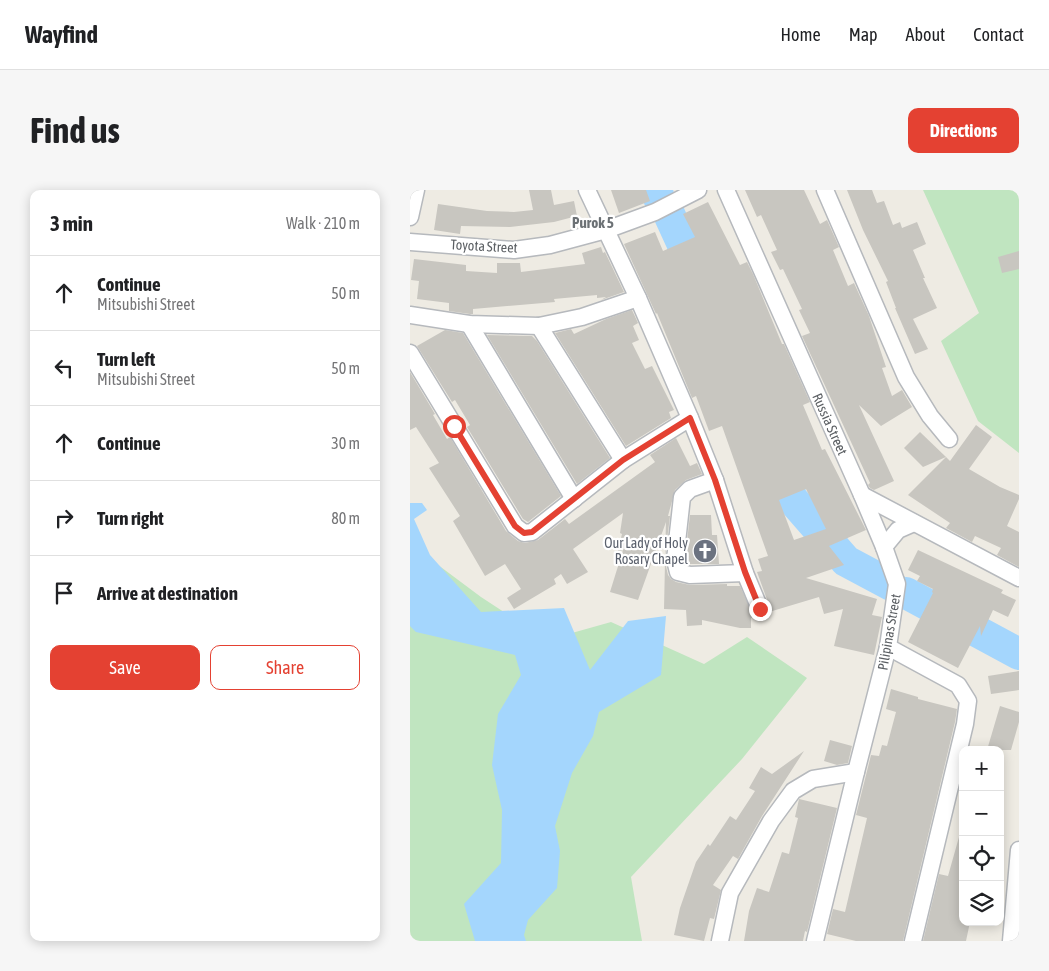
<!DOCTYPE html>
<meta charset="utf-8">
<style>
body{margin:0;font-family:"Asap Condensed",sans-serif;background:#f6f6f6;color:#202124}
.controls{position:absolute;right:15px;bottom:15px;display:grid;overflow:hidden;border-radius:10px;box-shadow:0 2px 12px #0003}
.controls button{width:45px;height:45px;display:grid;place-items:center;padding:0;border:0;border-bottom:1px solid #e0e0e0;background:#fff;color:#202124;font:25px sans-serif}
.stop{position:absolute;width:15px;height:15px;margin:-11px;border:4px solid #e44132;border-radius:50%;background:#fff}
.stop.end{background:#e44132;border-color:#fff;box-shadow:0 1px 5px #0008}
.list{margin:0;padding:0;list-style:none}
h2{display:flex;justify-content:space-between;align-items:center;height:65px;margin:0;padding:0 20px;font-size:21px}
h2 small{font-size:16px;font-weight:400;color:#757577}
.list li{display:grid;grid-template-columns:32px 1fr auto;gap:15px;align-items:center;box-sizing:border-box;height:75px;padding:0 20px;border-top:1px solid #e0e0e0}
.list b{display:block;font-size:19px;white-space:nowrap}
.list p{margin:0;font-size:16px;white-space:nowrap;color:#757577}
.list em{font-size:16px;font-style:normal;color:#757577}
.actions{display:flex;gap:10px;padding:15px 20px}
.actions a{flex:1;padding:11px 0;border:1px solid #e44132;border-radius:10px;text-align:center;font-size:18px;color:#e44132}
.actions .main{background:#e44132;color:#fff}
.icon{flex:none;width:28px;height:28px;fill:none;stroke:currentColor;stroke-width:2;stroke-linecap:round;stroke-linejoin:round}
.map{position:relative;flex:none;width:609px;height:751px;overflow:hidden;border-radius:10px}
header{display:flex;align-items:center;gap:30px;box-sizing:border-box;height:70px;padding:0 25px;background:#fff;border-bottom:1px solid #e0e0e0}
header strong{font-size:24px}
nav{display:flex;gap:28px;margin-inline-start:auto;font-size:18px}
.intro{display:flex;align-items:center;justify-content:space-between;box-sizing:border-box;height:120px;padding:0 30px}
h1{margin:0;font-size:35px}
.button{padding:12px 22px;border-radius:10px;background:#e44132;color:#fff;font-size:18px;font-weight:700}
main{display:flex;gap:30px;padding:0 30px}
aside{flex:1;background:#fff;border-radius:10px;box-shadow:0 2px 12px #0003}
.map>svg:first-child{display:block}
</style>
<header>
<strong>Wayfind</strong>
<nav><a>Home</a><a>Map</a><a>About</a><a>Contact</a></nav>
</header>
<div class="intro"><h1>Find us</h1><a class="button">Directions</a></div>
<main>
<aside>
<h2>3 min<small>Walk · 210 m</small></h2>
<ul class="list">
<li><svg class="icon" aria-label="ahead" viewBox="0 0 24 24"><path d="M12 20V5M6 11l6-6 6 6"/></svg><div><b>Continue</b><p>Mitsubishi Street</p></div><em>50 m</em></li>
<li><svg class="icon" aria-label="left" viewBox="0 0 24 24"><path d="M17 20v-9H6M10 6l-5 5 5 5"/></svg><div><b>Turn left</b><p>Mitsubishi Street</p></div><em>50 m</em></li>
<li><svg class="icon" aria-label="ahead" viewBox="0 0 24 24"><path d="M12 20V5M6 11l6-6 6 6"/></svg><div><b>Continue</b></div><em>30 m</em></li>
<li><svg class="icon" aria-label="right" viewBox="0 0 24 24"><path d="M7 20v-9h11M14 6l5 5-5 5"/></svg><div><b>Turn right</b></div><em>80 m</em></li>
<li><svg class="icon" aria-label="arrive" viewBox="0 0 24 24"><path d="M6 21V4h12l-3 4 3 4H6"/></svg><div><b>Arrive at destination</b></div></li>
</ul>
<div class="actions"><a class="main">Save</a><a>Share</a></div>
</aside>
<div class="map">
<svg width="609" height="751" viewBox="0 0 609 751">
<rect width="100%" height="100%" fill="#eeebe3"/>
<g fill="#c0e5c0">
<path d="M513 0H609V263L568 231 531 151 569 123Z"/>
<path d="M0 354 71 407 137 450 201 432 294 474 337 447 397 488 332 569 221 687 232 751H0Z"/>
</g>
<path fill="#a4d6fd" d="M0 313H12L17 320 4 329 20 365 71 422 154 418 180 480 218 431 256 426 251 485 189 522 183 546 162 583 145 636 150 661 147 698 118 730 114 745 116 751H65L54 714 91 673 92 620 82 575 88 524 111 485 105 465 6 442 0 436Z"/>
<g fill="none" stroke-linecap="round" stroke-linejoin="round">
<g stroke="#a4d6fd" stroke-width="32">
<path d="M246 0 249 8"/>
<path d="M259 24 291 94"/>
<path d="M365 265 382 309 436 371 481 395"/>
<path d="M496 403 609 464"/>
</g>
</g>
<g fill="#c8c6c0" fill-rule="evenodd">
<path d="M119 0H141L144 15 164 11 167 26 144 32 100 37 51 36 50 44 24 40 28 14 77 21 104 22 123 20Z"/>
<path d="M201 0H236L240 11 209 23Z"/>
<path d="M335 0H394L410 34 417 30 429 57 423 60 438 96 444 93 459 126 476 177 472 178 482 206 492 200 502 217 471 236 449 215 484 291 464 300 460 298 458 295 460 293 392 146 400 143 389 120 392 119 373 79 370 80 361 62 367 60 351 25 347 27Z"/>
<path d="M437 0H462L467 13 474 11 483 35 490 32 492 38 507 32 516 54 503 60 515 88H513L527 118 503 129 518 159 505 164 485 118H486L476 92 478 91 453 40Z"/>
<path d="M298 12 330 75 337 72 343 84 372 154H374L400 212 393 215 412 260 415 259 456 340 419 356 434 375 396 388 467 409 462 425 472 427 464 465 424 456 433 419 414 424 409 407 359 422V415L347 382 352 381 348 369 358 366 312 236 299 241 286 206 282 208 247 123 246 124 214 54 245 42 253 61 285 47 273 24ZM396 299 416 339 384 350 369 310Z"/>
<path d="M191 57 193 63 195 62 214 102 191 110 196 107 187 108V105L144 109 145 112 63 119V124H60L39 121V113L7 109 9 91 1 90 4 69 56 75V81L87 83V73H110L111 82 175 74 172 63Z"/>
<path d="M609 61V79L592 83 588 67Z"/>
<path d="M222 120 228 133 223 136 229 150 222 153 235 179 242 176 264 220 259 222 261 228 216 256 145 143 161 139 164 144 196 129Z"/>
<path d="M35 140 53 143 151 306 118 332 113 329 57 237 60 235 45 210 42 212 7 156Z"/>
<path d="M77 145 122 146 127 151 200 268 167 294Z"/>
<path d="M0 182 25 224 23 225 37 249 40 247 96 341 108 351 115 353 128 350 155 329 159 334 245 272 240 265 266 248 280 276 287 273 292 284 276 290 265 300 258 326H260L255 366 256 332 228 410 200 402 213 360 207 364 212 344 210 343 213 323 163 359 178 382 157 394 151 384 144 389 146 394 104 419 97 408 111 399 95 374 75 386 43 331 50 326 19 278 29 273 6 237 0 240Z"/>
<path d="M566 235 582 247 559 279 590 297 609 305V309L597 336 609 342V377L587 365 591 358 565 346 562 352 536 338 540 333 498 305 536 267 540 271Z"/>
<path d="M510 242 536 267 513 277 494 258Z"/>
<path d="M280 325H301L302 345H307L309 374H276L275 369Z"/>
<path d="M508 360 593 400 591 403 606 410 598 427 583 420 571 446 570 436 548 478 498 452 523 403 522 402 523 399 507 391 510 386 498 380Z"/>
<path d="M255 372 258 385 261 389 266 392 280 395 317 394V396H330L344 427 341 428V438H330L292 430V435L277 436 276 420 254 419Z"/>
<path d="M609 481V500L581 504 578 486Z"/>
<path d="M481 499 508 507V509L547 519 545 532 493 751H446L417 744 423 719 435 722 457 628 446 625 461 565 469 566 472 555 477 556 486 522 476 519Z"/>
<path d="M590 516 609 522V532L601 560H577Z"/>
<path d="M420 550 442 556 438 573 427 575 414 571Z"/>
<path d="M394 561 352 626 328 669 323 666 303 695 311 700 304 729 300 728 294 751 264 745 270 718 286 672 298 654 300 656 320 626 326 630 345 601 339 598 351 577 362 584Z"/>
<path d="M389 609 427 618 397 742 395 741 393 751H334L339 721 347 698 359 702 372 662 379 664 388 628 385 627Z"/>
<path d="M549 647 553 648V732H560L556 751H513L529 684 538 686Z"/>
</g>
<g fill="none" stroke-linecap="round" stroke-linejoin="round">
<g stroke="#b6b9bd" stroke-width="19">
<g id="minor">
<path d="M177 0 228 108 280 228 305 290 335 383 350 419"/>
<path d="M316 0 452 305 474 357 487 394 478 457 446 582 405 751"/>
<path d="M415 0 496 187 520 226 539 249"/>
<path d="M0 27 6 0"/>
<path d="M0 52 104 60 140 55 196 40 245 22 288 0"/>
<path d="M0 125 59 134 129 136 172 127 228 108"/>
<path d="M59 134 164 309"/>
<path d="M129 136 213 270 280 228"/>
<path d="M0 163 105 336 114 343 122 342 213 270"/>
<path d="M305 290 280 299 272 307 265 370 268 382 280 385 335 383"/>
<path d="M452 305 609 388"/>
<path d="M474 357 488 340 504 333"/>
<path d="M478 457 548 495 558 511 555 534 503 751"/>
<path d="M310 751 320 703 361 631 383 601 403 589 446 582"/>
<path d="M601 751 609 660"/>
</g>
</g>
<use href="#minor" stroke="#fff" stroke-width="16"/>
</g>
<g fill="none" stroke-linecap="round" stroke-linejoin="round">
<path stroke="#e44132" stroke-width="6" d="M44 236 105 336 114 343 122 342 213 270 280 228 305 290 335 382 350 419"/>
</g>
<defs>
<g id="church-disc" transform="scale(1.25)"><circle r="9.5" fill="#6b7280" stroke="#fff"/><path d="M-1.2-6h2.4v3.5h3.3v2.4h-3.3V6h-2.4V-.1h-3.3v-2.4h3.3Z" fill="#fff"/></g>
</defs>
<g fill-rule="evenodd">
<use href="#church-disc" x="295" y="361"/>
</g>
<g text-anchor="middle" dominant-baseline="central" stroke-width="4.5" stroke-linejoin="round" paint-order="stroke">
<g font-size="14" fill="#5b5f63" stroke="#fff">
<text transform="translate(74 56) rotate(3)">Toyota Street</text>
<text transform="translate(420 234) rotate(66)">Russia Street</text>
<text transform="translate(479 442) rotate(-80)">Pilipinas Street</text>
</g>
<g font-size="14" fill="#5b616d" stroke="#fff" text-anchor="end">
<text x="278" y="353">Our Lady of Holy<tspan x="278" dy="16">Rosary Chapel</tspan></text>
</g>
<g font-size="15" font-weight="bold" fill="#6c7175" stroke="#fff">
<text x="183" y="32">Purok 5</text>
</g>
</g>
</svg>
<div class="controls">
<button>+</button>
<button>−</button>
<button><svg class="icon" aria-label="locate" viewBox="0 0 24 24"><circle cx="12" cy="12" r="6"/><path d="M12 2v4M12 18v4M2 12h4M18 12h4"/></svg></button>
<button><svg class="icon" aria-label="layers" viewBox="0 0 24 24"><path d="M12 4l9 5-9 5-9-5zM3 14l9 5 9-5"/></svg></button>
</div>
<div class="stop" style="left:44px;top:236px"></div>
<div class="stop end" style="left:350px;top:419px"></div>
</div>
</main>
